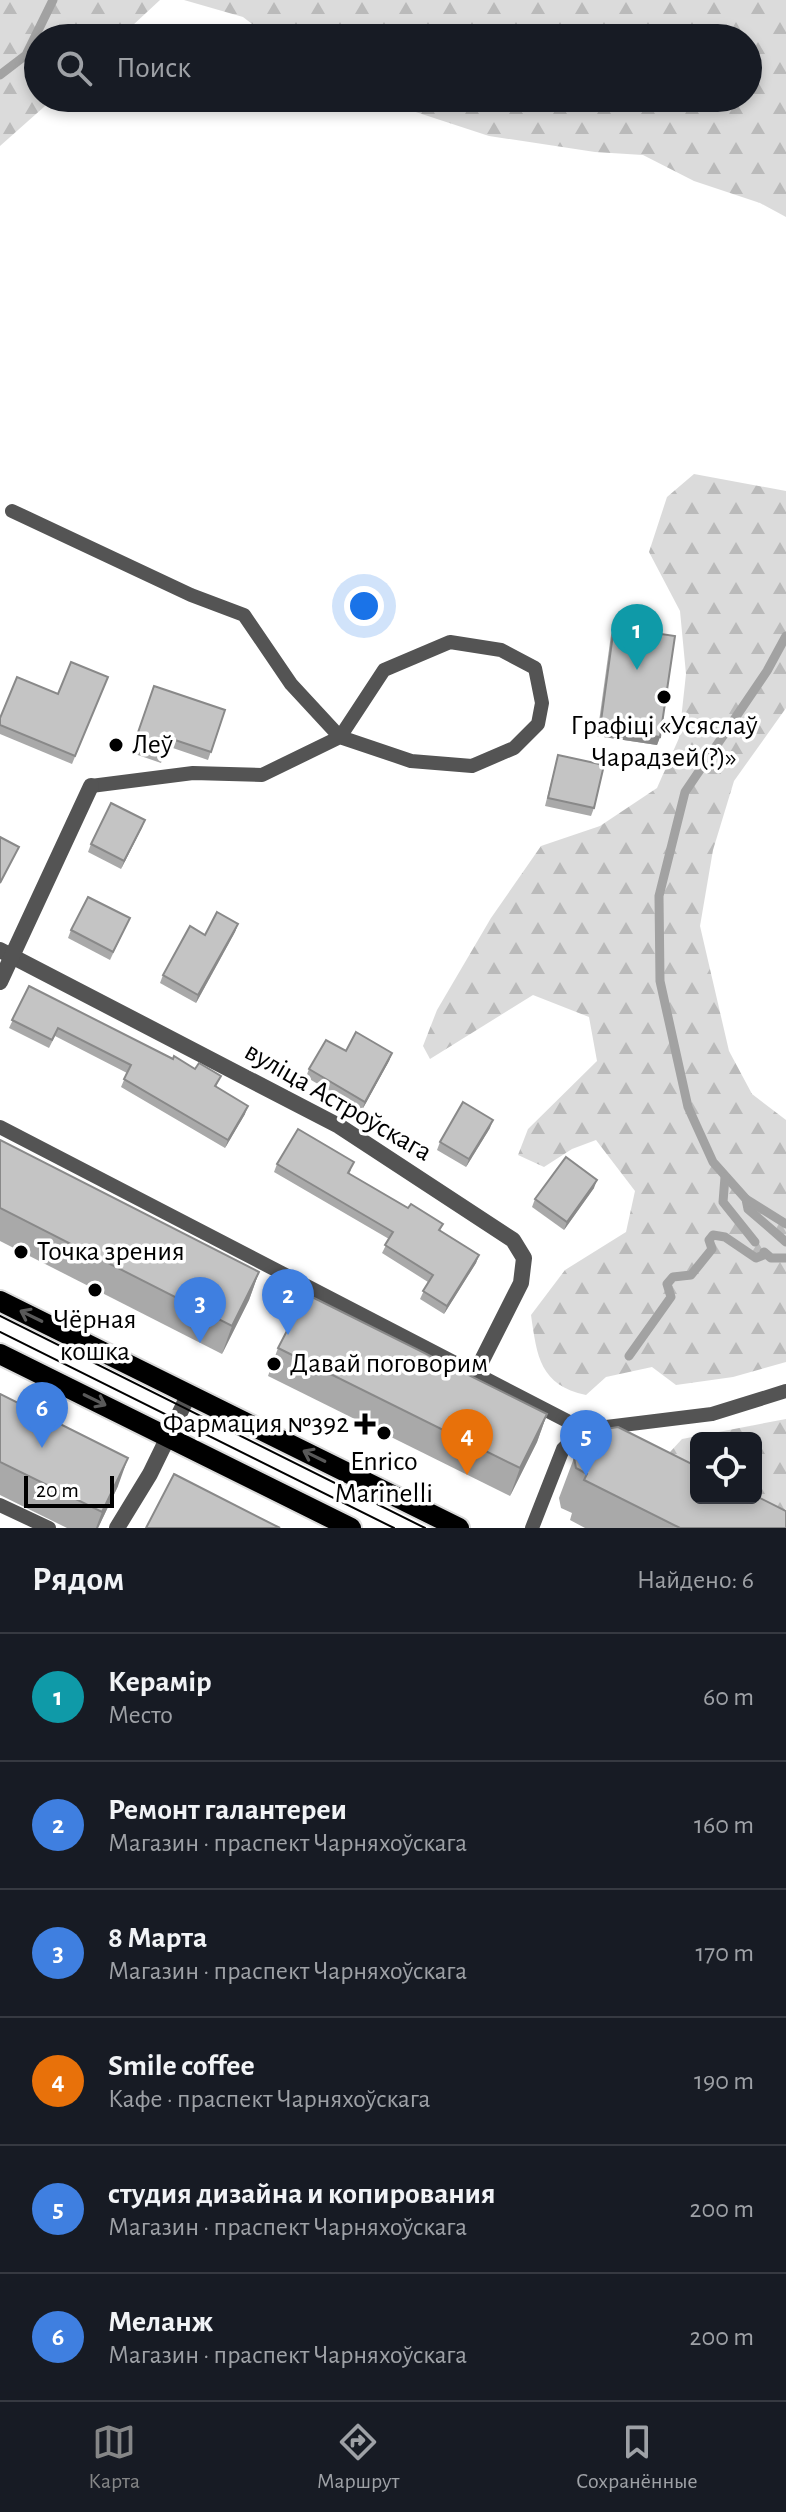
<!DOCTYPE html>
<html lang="ru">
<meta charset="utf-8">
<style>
body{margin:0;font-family:"Alegreya Sans",sans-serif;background:#20242c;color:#f1f3f6}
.controls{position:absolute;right:24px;bottom:24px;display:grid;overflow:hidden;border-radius:12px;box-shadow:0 4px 12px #0003}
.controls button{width:72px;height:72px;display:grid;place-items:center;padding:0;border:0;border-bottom:2px solid #363941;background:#171b24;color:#f1f3f6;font:40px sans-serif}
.scale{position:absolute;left:24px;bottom:20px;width:90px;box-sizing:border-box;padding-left:8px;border:4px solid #000;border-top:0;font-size:22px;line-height:28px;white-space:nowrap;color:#000;-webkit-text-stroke:6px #fff;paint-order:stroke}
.you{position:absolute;left:364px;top:606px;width:28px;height:28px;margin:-20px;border:6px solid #fff;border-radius:50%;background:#1a73e8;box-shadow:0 0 0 12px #1a73e833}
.badge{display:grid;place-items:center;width:52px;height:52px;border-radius:50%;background:#858687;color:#fff;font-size:26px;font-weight:700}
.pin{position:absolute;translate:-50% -66px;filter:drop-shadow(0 2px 4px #0008)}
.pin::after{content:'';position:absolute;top:42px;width:28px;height:24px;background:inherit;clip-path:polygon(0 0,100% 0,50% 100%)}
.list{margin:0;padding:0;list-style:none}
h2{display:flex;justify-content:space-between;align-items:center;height:104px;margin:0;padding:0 32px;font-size:34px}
h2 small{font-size:26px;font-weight:400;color:#9ea1a6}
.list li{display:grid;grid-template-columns:52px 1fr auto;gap:24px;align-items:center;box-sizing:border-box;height:128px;padding:0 32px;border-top:2px solid #363941}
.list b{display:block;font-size:30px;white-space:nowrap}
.list p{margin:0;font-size:26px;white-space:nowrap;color:#9ea1a6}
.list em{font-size:26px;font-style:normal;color:#9ea1a6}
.icon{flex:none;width:44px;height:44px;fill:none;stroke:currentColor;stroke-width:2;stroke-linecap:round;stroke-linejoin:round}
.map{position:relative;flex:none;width:786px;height:1528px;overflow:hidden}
.search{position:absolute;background:#171b24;box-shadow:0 4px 12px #0003;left:24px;right:24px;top:24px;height:88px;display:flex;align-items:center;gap:20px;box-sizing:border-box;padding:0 28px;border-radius:44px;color:#9ea1a6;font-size:30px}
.sheet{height:872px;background:#171b24}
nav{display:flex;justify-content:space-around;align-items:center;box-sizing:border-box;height:112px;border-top:2px solid #363941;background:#171b24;font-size:22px;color:#9ea1a6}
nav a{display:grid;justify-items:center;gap:4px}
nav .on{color:#858687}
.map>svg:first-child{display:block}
</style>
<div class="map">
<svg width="786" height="1528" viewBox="0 0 786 1528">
<defs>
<pattern id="forest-firs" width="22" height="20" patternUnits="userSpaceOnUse" patternTransform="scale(2)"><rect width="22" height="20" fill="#dbdbdb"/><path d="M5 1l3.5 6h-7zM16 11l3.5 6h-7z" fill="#bababa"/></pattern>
</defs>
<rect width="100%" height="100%" fill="#fff"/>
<g fill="url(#forest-firs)">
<path d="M0 0H160L119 38H38V98H54L0 146Z"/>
<path d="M184 0H786V217L760 203 694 181 643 155 595 152 489 136 373 98H748V38H270L243 17Z"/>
<path d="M694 474 786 491V708L734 781 713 850 700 926 729 1051 752 1094 786 1120V1362L733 1377 676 1385 652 1367 606 1377 586 1395C540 1385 537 1357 531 1315L565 1270 626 1232 635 1191 596 1140 572 1149 544 1167 518 1155 528 1129 597 1061 589 1017 533 995 430 1059 423 1046 437 1010 491 918 541 846 600 826 657 788 679 738 686 674 680 611 649 552 667 497Z"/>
<path d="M786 1419V1509L779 1513 756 1498V1438H696V1476L679 1468 670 1452 682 1439Z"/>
</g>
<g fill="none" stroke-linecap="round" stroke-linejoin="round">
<g stroke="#a2a2a2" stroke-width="9">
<path d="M0 75 26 55 53 0"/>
<path d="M786 636 767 671 685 792 659 896 660 981 688 1107 713 1162 746 1199 748 1209 786 1242"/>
<path d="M725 1177 723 1202 755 1242"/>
<path d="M746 1199 786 1224"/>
<path d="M764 1252 771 1258H786"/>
<path d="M629 1356 671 1297 667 1284 673 1277 691 1275 712 1249 709 1240 713 1235 725 1237 756 1258 766 1254"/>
</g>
<g stroke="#dbdbdb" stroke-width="24">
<g id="primary">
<path d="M0 1301 459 1528"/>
<path d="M0 1354 351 1528"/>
</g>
</g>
<g stroke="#545454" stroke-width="14">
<path d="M12 511 191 595 244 615 291 684 340 737 411 761 472 766 514 748 538 724 542 703 535 668 501 650 450 642 384 670 340 737 262 775 193 773 91 786"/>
<path d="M0 1127 602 1439"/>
<path d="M0 1505 49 1528"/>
<path d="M532 1528 563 1449 582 1430 712 1414 786 1391"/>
</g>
<g stroke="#545454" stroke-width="16">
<path d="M0 950 339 1126 513 1240 524 1258 521 1283 475 1374"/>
<path d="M0 982 91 786"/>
<path d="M117 1528 150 1474 189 1394"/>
</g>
<use href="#primary" stroke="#000" stroke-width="20"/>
<g stroke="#000" stroke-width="2">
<path d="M0 1316 425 1528"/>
<path d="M0 1332 394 1528"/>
</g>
</g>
<g fill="#a9a9a9">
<path d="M614 627 660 737 657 745 597 736 611 635Z"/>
<path d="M108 677 72 764 0 734V718Z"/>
<path d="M154 686 225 710 208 760 167 746 161 763 132 753Z"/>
<path d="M558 755 594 808 591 816 545 806Z"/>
<path d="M145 820 121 869 88 852 91 844Z"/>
<path d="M130 918 110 960 68 938 71 930Z"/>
<path d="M238 924 235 932 196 1003 160 983 163 975Z"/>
<path d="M29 986 173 1059 195 1069 221 1076 216 1087 245 1114 225 1148 121 1087 127 1073 55 1036 49 1048 9 1028Z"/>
<path d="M346 1051 392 1053 389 1061 362 1110 306 1077 309 1069Z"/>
<path d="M490 1128 466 1167 437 1150 440 1142Z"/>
<path d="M0 1140 259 1272 249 1300 222 1354 0 1241Z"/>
<path d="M277 1164 351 1170 349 1174 408 1208 443 1224 440 1231 479 1255 476 1263 444 1314 420 1299 428 1282 382 1253 389 1239 274 1172Z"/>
<path d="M594 1188 564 1230 532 1207 535 1199Z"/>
<path d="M278 1348 547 1414 537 1442 510 1496 268 1376Z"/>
<path d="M0 1394 118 1486 98 1528H67L0 1495Z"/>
<path d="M574 1458 786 1528H585L570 1520 572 1513 561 1508 559 1498Z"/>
</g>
<g fill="#898989">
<path d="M600 728 660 737 657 745 597 736Z"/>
<path d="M145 820 142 828 121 869 124 861Z"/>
<path d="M238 924 235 932 196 1003 198 995Z"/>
<path d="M392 1053 389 1061 362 1110 365 1102Z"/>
<path d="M248 1106 245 1114 225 1148 228 1140Z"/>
<path d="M493 1120 490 1128 466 1167 469 1159Z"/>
<path d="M597 1180 594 1188 564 1230 567 1222Z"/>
<path d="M479 1255 476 1263 444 1314 447 1306Z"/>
<path d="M259 1272 249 1300 222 1354 232 1326Z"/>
<path d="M547 1414 537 1442 510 1496 520 1468Z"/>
<path d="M128 1458 118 1486 98 1528H96L102 1512Z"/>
</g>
<g fill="#c4c4c4" stroke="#898989" stroke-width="2">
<path d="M614 627 675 636 660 737 600 728Z"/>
<path d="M71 662 108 677 75 756 0 725V718L17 677 58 694Z"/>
<path d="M154 686 225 710 211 752 169 738 164 754 134 744Z"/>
<path d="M558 755 604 765 594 808 548 798Z"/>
<path d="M111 803 145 820 124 861 91 844Z"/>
<path d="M0 837 19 847 0 883Z"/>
<path d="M88 897 130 918 113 952 71 930Z"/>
<path d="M217 912 238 924 198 995 163 975 190 926 205 935Z"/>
<path d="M29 986 173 1059 174 1056 195 1069 199 1063 221 1076 215 1086 248 1106 228 1140 124 1079 131 1065 58 1028 52 1040 12 1020Z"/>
<path d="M356 1032 392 1053 365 1102 309 1069 326 1040 346 1051Z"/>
<path d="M463 1102 493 1120 469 1159 440 1142Z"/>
<path d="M298 1129 354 1162 348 1173 408 1208 411 1204 443 1224 439 1230 479 1255 447 1306 423 1291 433 1275 385 1245 393 1232 277 1164Z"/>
<path d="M0 1140 259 1272 232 1326 0 1208Z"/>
<path d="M566 1157 597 1180 567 1222 535 1199Z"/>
<path d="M306 1294 547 1414 520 1468 278 1348Z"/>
<path d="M0 1394 128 1458 102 1512 0 1462Z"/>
<path d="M618 1427 696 1466V1498H756V1496L786 1511V1528H680L584 1480 587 1474 576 1468 574 1458 587 1432Z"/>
<path d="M174 1474 280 1528H146Z"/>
</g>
<defs><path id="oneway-shaft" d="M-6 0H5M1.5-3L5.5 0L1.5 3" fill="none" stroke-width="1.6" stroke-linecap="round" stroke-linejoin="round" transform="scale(2)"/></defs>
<g stroke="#595959">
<use href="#oneway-shaft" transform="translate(31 1316) rotate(-154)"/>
<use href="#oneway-shaft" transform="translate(95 1400) rotate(26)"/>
<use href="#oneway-shaft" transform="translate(314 1456) rotate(-154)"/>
</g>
<g fill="#000" stroke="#fff" stroke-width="3">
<circle cx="664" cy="697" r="8"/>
<circle cx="116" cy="745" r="8"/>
<circle cx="21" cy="1252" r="8"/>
<circle cx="95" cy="1290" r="8"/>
<circle cx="274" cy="1364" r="8"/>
<path d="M361 1412h8v8h8v8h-8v8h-8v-8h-8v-8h8z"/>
<circle cx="384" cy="1433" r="8"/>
</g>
<g text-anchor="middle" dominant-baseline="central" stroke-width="7" stroke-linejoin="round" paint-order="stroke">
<g font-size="28" fill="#000" stroke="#fff">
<text x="664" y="726">Графіці «Усяслаў<tspan x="664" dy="32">Чарадзей(?)»</tspan></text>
<text x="132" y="745" text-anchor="start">Леў</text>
<text x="37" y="1252" text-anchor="start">Точка зрения</text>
<text x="95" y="1320">Чёрная<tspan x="95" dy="32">кошка</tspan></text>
<text x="290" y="1364" text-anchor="start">Давай поговорим</text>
<text x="349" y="1424" text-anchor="end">Фармация №392</text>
<text x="384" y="1462">Enrico<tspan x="384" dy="32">Marinelli</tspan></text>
</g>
<g font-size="28" fill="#000" stroke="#fff">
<text transform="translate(338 1102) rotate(30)">вуліца Астроўскага</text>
</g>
</g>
</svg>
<div class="controls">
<button><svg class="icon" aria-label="locate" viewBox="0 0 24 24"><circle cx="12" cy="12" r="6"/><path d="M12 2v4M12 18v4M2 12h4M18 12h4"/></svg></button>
</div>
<div class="scale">20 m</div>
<div class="you"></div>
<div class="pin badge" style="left:637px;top:670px;background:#0f9aa8">1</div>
<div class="pin badge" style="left:288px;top:1335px;background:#3f7fe0">2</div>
<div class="pin badge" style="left:200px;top:1343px;background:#3f7fe0">3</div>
<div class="pin badge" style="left:467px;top:1475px;background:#e8710a">4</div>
<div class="pin badge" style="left:586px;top:1476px;background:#3f7fe0">5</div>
<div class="pin badge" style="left:42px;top:1448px;background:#3f7fe0">6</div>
<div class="search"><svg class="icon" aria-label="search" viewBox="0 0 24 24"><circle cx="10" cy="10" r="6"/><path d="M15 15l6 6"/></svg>Поиск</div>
</div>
<section class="sheet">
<h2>Рядом<small>Найдено: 6</small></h2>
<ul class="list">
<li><span class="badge" style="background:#0f9aa8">1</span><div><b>Керамір</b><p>Место</p></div><em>60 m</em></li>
<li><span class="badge" style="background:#3f7fe0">2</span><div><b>Ремонт галантереи</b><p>Магазин · праспект Чарняхоўскага</p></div><em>160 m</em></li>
<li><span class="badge" style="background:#3f7fe0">3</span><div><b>8 Марта</b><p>Магазин · праспект Чарняхоўскага</p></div><em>170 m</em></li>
<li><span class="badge" style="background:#e8710a">4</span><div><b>Smile coffee</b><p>Кафе · праспект Чарняхоўскага</p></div><em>190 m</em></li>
<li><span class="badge" style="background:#3f7fe0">5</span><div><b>студия дизайна и копирования</b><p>Магазин · праспект Чарняхоўскага</p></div><em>200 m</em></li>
<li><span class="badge" style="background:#3f7fe0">6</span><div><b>Меланж</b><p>Магазин · праспект Чарняхоўскага</p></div><em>200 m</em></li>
</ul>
</section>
<nav>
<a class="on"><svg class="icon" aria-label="map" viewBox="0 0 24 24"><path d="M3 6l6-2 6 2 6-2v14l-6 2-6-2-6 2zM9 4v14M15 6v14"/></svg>Карта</a>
<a><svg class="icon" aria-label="directions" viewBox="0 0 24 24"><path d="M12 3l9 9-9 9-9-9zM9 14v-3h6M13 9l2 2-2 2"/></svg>Маршрут</a>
<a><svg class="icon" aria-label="saved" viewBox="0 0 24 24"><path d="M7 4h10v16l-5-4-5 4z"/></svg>Сохранённые</a>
</nav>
